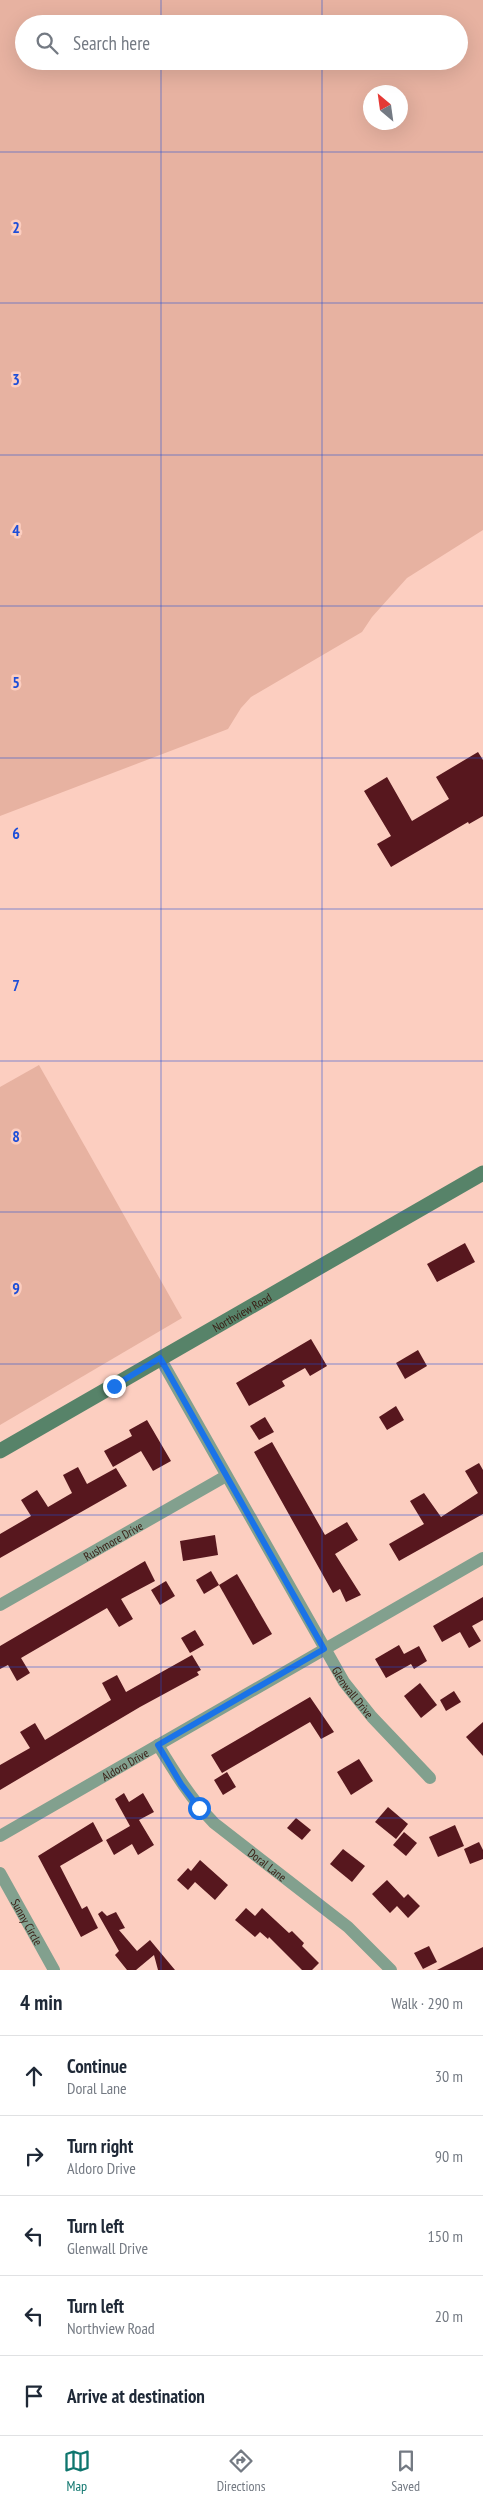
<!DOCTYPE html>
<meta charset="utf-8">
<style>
body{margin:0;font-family:"PT Sans Narrow",sans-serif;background:#f6f6f7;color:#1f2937}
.compass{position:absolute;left:363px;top:85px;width:45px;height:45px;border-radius:50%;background:#fff;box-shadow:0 5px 20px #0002;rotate:331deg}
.stop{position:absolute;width:15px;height:15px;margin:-11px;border:4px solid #1a73e8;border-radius:50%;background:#fff}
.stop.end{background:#1a73e8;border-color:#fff;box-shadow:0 1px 5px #0008}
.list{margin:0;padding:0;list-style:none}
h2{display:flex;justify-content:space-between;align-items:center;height:65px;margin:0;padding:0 20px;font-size:21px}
h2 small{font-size:16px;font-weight:400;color:#747a83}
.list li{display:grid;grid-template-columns:32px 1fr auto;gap:15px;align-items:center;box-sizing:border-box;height:80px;padding:0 20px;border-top:1px solid #e0e1e3}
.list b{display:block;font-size:19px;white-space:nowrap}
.list p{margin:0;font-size:16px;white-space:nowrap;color:#747a83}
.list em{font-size:16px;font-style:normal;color:#747a83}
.icon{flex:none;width:28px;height:28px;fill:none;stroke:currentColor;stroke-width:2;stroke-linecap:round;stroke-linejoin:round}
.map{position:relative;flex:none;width:483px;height:1970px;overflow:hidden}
.search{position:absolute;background:#fff;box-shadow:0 5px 20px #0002;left:15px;right:15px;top:15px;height:55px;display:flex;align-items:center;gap:12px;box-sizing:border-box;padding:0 18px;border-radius:28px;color:#747a83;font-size:19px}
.sheet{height:465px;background:#fff}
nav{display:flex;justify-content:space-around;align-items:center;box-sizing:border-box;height:70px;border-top:1px solid #e0e1e3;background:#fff;font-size:14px;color:#747a83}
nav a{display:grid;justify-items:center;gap:2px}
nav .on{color:#0f766e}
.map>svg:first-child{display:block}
</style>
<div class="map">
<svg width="483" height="1970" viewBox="0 0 483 1970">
<rect width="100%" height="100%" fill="#fccec0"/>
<g fill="#e7b2a1" fill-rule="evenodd">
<path d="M0 0H483V530L407 578 372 617 362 632 251 697 241 708 228 729 0 816ZM24 24H459V61H24ZM370 92H400V122H370Z"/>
<path d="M39 1065 182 1318 0 1425V1087Z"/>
</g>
<g fill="#57171e">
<path d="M478 752 483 760V816L469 824 468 822 391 867 377 844 391 836 364 791 387 777 412 821 449 799 436 777Z"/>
<path d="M465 1243 475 1262 437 1282 427 1264Z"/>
<path d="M311 1339 327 1366 310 1376 305 1368 282 1381 285 1386 249 1406 236 1383Z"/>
<path d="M418 1350 427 1366 405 1379 396 1363Z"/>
<path d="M396 1406 404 1420 387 1430 379 1417Z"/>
<path d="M265 1417 274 1432 259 1440 250 1426Z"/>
<path d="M147 1420 171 1461 153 1471 141 1451 113 1467 104 1451 132 1436 129 1430Z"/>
<path d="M272 1442 325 1535 347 1522 358 1540 335 1554 361 1595 346 1602 340 1589 333 1593 254 1452Z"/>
<path d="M479 1463 483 1470V1514L399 1561 389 1544 424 1524 410 1501 424 1493 441 1517 478 1493 465 1471Z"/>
<path d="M78 1467 87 1484 116 1468 127 1486 0 1558V1534L31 1516 21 1500 37 1490 48 1507 72 1493 63 1475Z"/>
<path d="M215 1535 218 1555 183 1561 180 1541Z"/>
<path d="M145 1561 155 1581 121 1599 133 1619 119 1627 107 1608 21 1658 30 1673 17 1681 8 1665 0 1669V1646Z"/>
<path d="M211 1571 219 1585 204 1594 196 1580Z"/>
<path d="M237 1574 272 1634 253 1645 219 1585Z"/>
<path d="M166 1581 175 1596 160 1605 151 1590Z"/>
<path d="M483 1597V1620L472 1626 481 1641 469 1648 460 1632 442 1642 433 1626Z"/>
<path d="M195 1630 204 1645 190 1653 181 1638Z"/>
<path d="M399 1645 404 1654 419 1646 427 1661 414 1669 411 1664 386 1678 375 1659Z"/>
<path d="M192 1655 201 1670 197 1672 199 1675 140 1707 0 1790V1765L30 1748 20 1732 35 1723 45 1740 111 1700 102 1683 117 1675 126 1692Z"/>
<path d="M420 1683 437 1705 421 1718 404 1696Z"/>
<path d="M454 1691 461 1702 446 1711 440 1700Z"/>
<path d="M310 1697 334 1732 321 1739 310 1722 222 1773 211 1755Z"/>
<path d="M483 1722V1756L466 1737Z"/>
<path d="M359 1759 373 1781 351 1795 337 1772Z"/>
<path d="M227 1772 236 1787 223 1795 214 1780Z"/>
<path d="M124 1793 129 1802 143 1793 154 1812 139 1820 154 1845 138 1855 132 1844 114 1855 106 1840 130 1826 115 1799Z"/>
<path d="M388 1807 408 1824 396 1839 375 1822Z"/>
<path d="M296 1818 311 1830 302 1840 287 1828Z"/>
<path d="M93 1822 103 1841 60 1866 82 1909 87 1906 98 1928 81 1937 38 1856Z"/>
<path d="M455 1825 464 1846 438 1857 429 1837Z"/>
<path d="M404 1832 417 1843 406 1856 393 1845Z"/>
<path d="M479 1842 483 1850V1859L470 1864 464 1849Z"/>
<path d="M343 1849 365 1866 352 1882 330 1864Z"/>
<path d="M200 1860 228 1885 215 1900 195 1882 188 1890 177 1880 188 1868 191 1871Z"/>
<path d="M387 1880 404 1898 408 1894 420 1906 408 1918 397 1906 390 1913 372 1894Z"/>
<path d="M246 1908 255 1916 262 1908 289 1933 292 1931 304 1943 302 1946 319 1963 312 1970H302L269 1937 268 1939 260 1932 255 1937 235 1920Z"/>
<path d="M102 1911 107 1916 116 1912 125 1928 119 1930 137 1951 150 1940 175 1970H158L154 1955 136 1970H127L115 1955 119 1951 98 1914Z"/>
<path d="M429 1946 437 1962 423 1969 414 1953Z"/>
<path d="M483 1947V1970H437Z"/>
</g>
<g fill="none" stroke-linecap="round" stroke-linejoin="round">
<g stroke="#82a08e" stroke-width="12">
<path id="s1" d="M160 1358 344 1682 372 1717 430 1778"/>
<path id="s2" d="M0 1605 226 1476"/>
<path id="s3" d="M158 1745C175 1773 191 1799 214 1823L348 1927 391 1970"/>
<path id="s4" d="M0 1836 483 1558"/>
<path id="s5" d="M0 1873 54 1970"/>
</g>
<path stroke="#578369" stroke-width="15" id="s6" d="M0 1451 483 1173"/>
</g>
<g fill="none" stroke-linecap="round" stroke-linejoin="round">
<path stroke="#1a73e8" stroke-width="6" d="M114 1386 160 1358 324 1649 158 1745 181 1784 199 1808"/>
</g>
<path fill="none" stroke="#1d4ed8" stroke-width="1" stroke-opacity="0.55" d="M161 0V24M322 0V24M161 61V1970M322 61V1970M0 152H483M0 303H483M0 455H483M0 606H483M0 758H483M0 909H483M0 1061H483M0 1212H483M0 1364H483M0 1515H483M0 1667H483M0 1818H483"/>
<g text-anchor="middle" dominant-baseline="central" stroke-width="5" stroke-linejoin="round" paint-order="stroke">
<g font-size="12" fill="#391d14" stroke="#fccec0">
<text stroke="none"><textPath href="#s6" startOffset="279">Northview Road</textPath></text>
<text stroke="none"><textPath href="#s2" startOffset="130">Rushmore Drive</textPath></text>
<text stroke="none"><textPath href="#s1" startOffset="386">Glenwall Drive</textPath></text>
<text stroke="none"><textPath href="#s4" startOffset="144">Aldoro Drive</textPath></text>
<text stroke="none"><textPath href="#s3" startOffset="164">Doral Lane</textPath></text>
<text stroke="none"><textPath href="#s5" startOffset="56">Sunny Circle</textPath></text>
</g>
</g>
<g font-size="16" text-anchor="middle" font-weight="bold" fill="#1d4ed8" stroke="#fccec0" stroke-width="5" stroke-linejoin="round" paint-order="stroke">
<text x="16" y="233">2</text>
<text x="16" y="385">3</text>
<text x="16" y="536">4</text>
<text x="16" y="688">5</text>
<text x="16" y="839">6</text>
<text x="16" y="991">7</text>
<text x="16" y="1142">8</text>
<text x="16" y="1294">9</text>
</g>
</svg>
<svg class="compass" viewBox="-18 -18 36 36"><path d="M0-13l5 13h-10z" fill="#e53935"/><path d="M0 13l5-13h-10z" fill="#747a83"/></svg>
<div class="stop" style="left:199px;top:1808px"></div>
<div class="stop end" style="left:114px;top:1386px"></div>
<div class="search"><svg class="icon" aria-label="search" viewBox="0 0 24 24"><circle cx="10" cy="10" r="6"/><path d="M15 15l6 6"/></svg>Search here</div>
</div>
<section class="sheet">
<h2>4 min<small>Walk · 290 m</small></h2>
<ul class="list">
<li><svg class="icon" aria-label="ahead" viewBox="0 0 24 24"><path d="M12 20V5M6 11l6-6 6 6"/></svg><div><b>Continue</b><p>Doral Lane</p></div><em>30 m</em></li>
<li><svg class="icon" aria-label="right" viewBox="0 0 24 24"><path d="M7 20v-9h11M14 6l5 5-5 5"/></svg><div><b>Turn right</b><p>Aldoro Drive</p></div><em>90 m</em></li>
<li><svg class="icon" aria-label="left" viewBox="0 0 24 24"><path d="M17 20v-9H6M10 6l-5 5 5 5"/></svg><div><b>Turn left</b><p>Glenwall Drive</p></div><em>150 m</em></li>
<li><svg class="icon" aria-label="left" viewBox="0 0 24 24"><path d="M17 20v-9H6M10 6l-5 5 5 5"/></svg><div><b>Turn left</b><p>Northview Road</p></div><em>20 m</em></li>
<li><svg class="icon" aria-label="arrive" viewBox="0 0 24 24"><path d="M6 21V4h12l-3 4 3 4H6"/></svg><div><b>Arrive at destination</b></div></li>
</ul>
</section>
<nav>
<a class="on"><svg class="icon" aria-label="map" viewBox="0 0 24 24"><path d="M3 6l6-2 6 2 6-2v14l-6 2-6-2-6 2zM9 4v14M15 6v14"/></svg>Map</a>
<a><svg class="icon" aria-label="directions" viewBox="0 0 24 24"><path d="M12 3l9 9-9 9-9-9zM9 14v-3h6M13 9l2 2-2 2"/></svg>Directions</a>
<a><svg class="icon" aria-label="saved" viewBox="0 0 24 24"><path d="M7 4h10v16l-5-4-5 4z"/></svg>Saved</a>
</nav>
